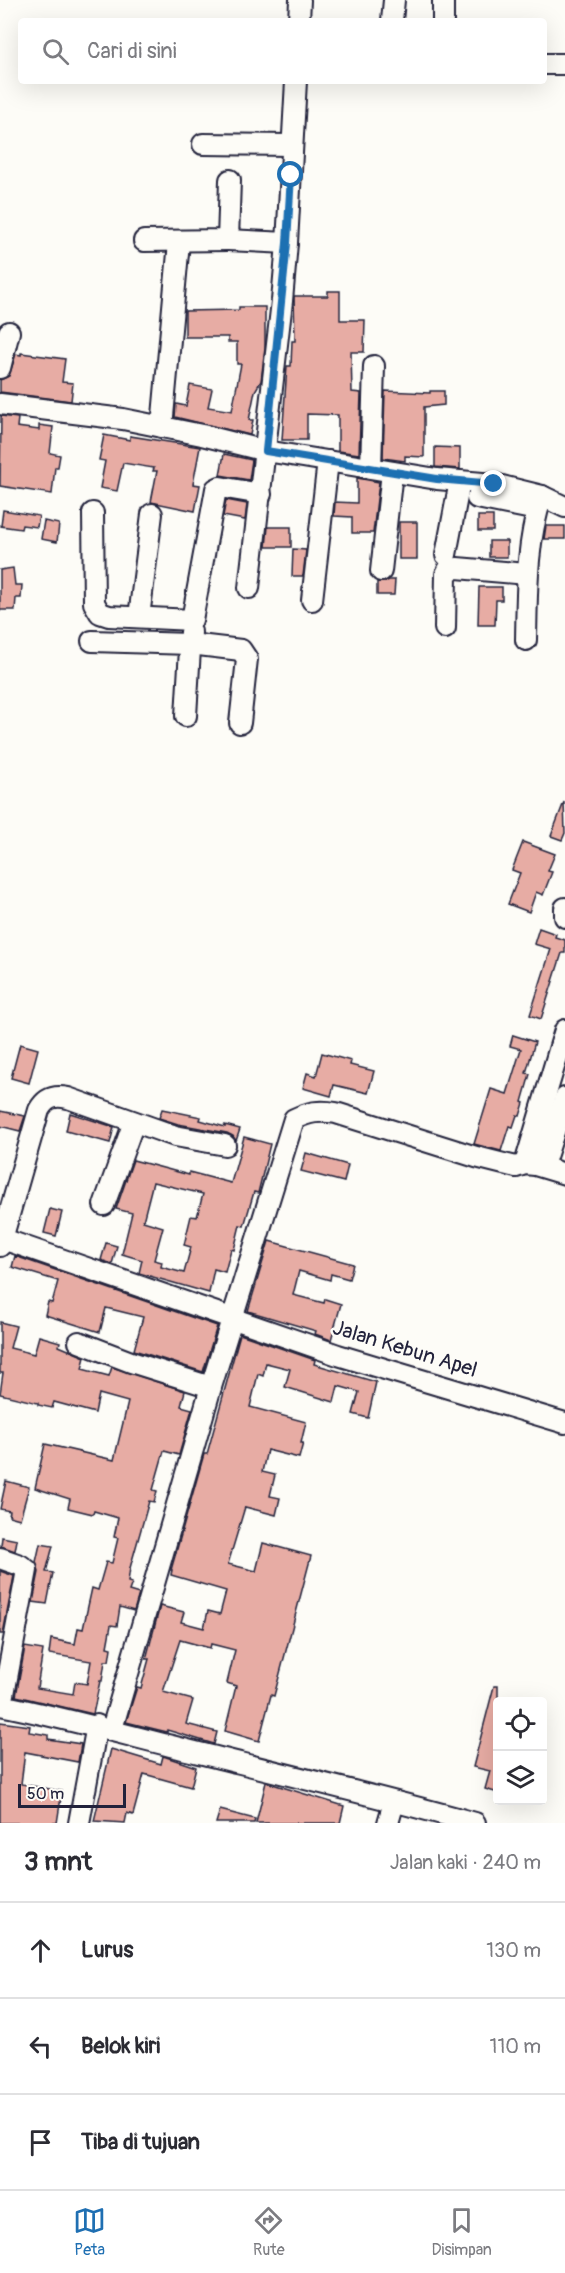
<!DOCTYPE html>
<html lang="id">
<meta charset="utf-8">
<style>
body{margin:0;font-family:Pangolin,sans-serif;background:#f7f7f7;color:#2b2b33}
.controls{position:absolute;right:18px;bottom:18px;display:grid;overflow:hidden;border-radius:6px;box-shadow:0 6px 24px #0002}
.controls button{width:54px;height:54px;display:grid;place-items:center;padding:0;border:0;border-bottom:2px solid #e1e1e2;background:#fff;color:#2b2b33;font:30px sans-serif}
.scale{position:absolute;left:18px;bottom:15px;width:108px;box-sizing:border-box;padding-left:6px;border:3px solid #22223b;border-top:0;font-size:16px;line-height:21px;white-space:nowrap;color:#22223b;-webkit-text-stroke:4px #fdfcf7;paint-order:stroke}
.stop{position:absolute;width:18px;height:18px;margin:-14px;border:4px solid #1f6fb2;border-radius:50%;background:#fff}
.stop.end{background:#1f6fb2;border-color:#fff;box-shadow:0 2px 6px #0008}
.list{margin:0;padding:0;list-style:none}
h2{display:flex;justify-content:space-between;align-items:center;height:78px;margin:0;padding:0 24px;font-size:26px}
h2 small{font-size:20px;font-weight:400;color:#7c7c81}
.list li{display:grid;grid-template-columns:39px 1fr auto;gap:18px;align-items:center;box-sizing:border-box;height:96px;padding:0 24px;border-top:2px solid #e1e1e2}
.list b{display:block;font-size:22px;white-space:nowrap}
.list em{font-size:20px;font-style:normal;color:#7c7c81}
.icon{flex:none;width:33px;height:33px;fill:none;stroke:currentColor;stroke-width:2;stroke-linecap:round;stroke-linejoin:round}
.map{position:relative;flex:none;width:565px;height:1823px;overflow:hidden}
.search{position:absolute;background:#fff;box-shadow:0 6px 24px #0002;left:18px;right:18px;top:18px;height:66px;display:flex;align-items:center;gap:15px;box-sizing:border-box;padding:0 21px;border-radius:6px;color:#7c7c81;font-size:22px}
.sheet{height:366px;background:#fff}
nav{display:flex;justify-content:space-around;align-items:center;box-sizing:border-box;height:84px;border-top:2px solid #e1e1e2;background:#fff;font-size:16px;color:#7c7c81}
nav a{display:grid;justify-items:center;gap:3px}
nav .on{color:#1f6fb2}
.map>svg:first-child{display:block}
</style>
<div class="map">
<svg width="565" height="1823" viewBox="0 0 565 1823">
<rect width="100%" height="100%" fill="#fdfcf7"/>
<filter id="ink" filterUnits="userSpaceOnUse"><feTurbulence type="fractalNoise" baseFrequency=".0167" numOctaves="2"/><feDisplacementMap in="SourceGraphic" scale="12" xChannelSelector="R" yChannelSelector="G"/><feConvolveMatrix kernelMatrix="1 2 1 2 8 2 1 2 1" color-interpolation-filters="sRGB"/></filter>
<g filter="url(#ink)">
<g fill="#e7aca4" stroke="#22223b" stroke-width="1.5" fill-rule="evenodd">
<path d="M328 291H340V320H365L364 352H351L352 392 361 393 359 454 338 451V415L307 414V440H282L287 366H291L292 341H295L294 296H328Z"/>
<path d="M239 307H265V348L261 381 255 391 249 420H253L250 435 175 417 176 404 186 406 190 385 212 389 208 407 232 411 241 364H237V342H228V337H185V311L239 310Z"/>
<path d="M21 353 65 359 62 382 73 383 71 401 0 392V380L9 376 16 354 21 355Z"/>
<path d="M385 391 430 393V391H444V405L424 407V457L405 456V461L383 458Z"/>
<path d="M1 416 18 418 17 427 39 430V425L53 427 50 453 60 455 58 467H55L52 494 0 486Z"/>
<path d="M104 435 130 440V436L200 447 193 484 200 485 195 511 151 502 157 471H153L154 468 123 463 117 491 100 488 105 461 99 460Z"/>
<path d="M435 447 460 448V469L435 467Z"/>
<path d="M224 454 252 460 249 480 220 475Z"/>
<path d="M357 478 379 482 373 533H352V517L334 516 335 502 357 503Z"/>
<path d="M226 500 247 504 245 520 223 516Z"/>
<path d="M3 510 39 516 37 527 22 525 21 529 1 526Z"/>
<rect x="478" y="516" width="15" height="15"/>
<path d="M44 521 59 524 57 542 41 539Z"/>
<rect x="399" y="522" width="18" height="37"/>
<path d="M546 526H565V539H544Z"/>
<path d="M268 527H291V547H266Z"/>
<rect x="489" y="541" width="18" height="16"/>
<path d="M293 549 306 550 303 576H292Z"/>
<path d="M13 568 15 585H22L21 598H16L15 610H0V570Z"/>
<path d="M389 580H395L394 595H377V582H385Z"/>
<path d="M479 587H502V600H496L495 625H478Z"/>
<path d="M564 802 565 833 562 840 551 836Z"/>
<path d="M523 842 555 854 548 871 552 872 543 895 536 892 529 912 508 904 520 873 512 870Z"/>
<path d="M539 928 556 934 555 937 565 940V953H562L541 1019 530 1015 551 949 534 944Z"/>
<path d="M513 1035 535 1042 526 1073 530 1074 522 1102 524 1103 520 1116 517 1115 513 1127 509 1126 501 1151 474 1144 491 1089 507 1094 521 1049 510 1046Z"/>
<path d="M20 1044 38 1049 29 1083 11 1078Z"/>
<path d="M322 1053 351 1061 350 1065 374 1071 368 1093 334 1085 331 1096 303 1088 307 1073 316 1076Z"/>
<path d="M162 1109 201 1117 200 1120 225 1127V1125L240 1129 236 1141 233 1136 227 1133 178 1124 159 1118Z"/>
<path d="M0 1111 25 1116 20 1131 0 1126Z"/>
<path d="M70 1113 114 1127 110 1143 66 1131Z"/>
<path d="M244 1137 270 1144 258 1193 254 1192 244 1226 240 1225 234 1250 231 1249 225 1272 214 1269 209 1293 139 1273 142 1260 122 1254 132 1213 116 1209 133 1160 189 1175V1172L231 1183ZM153 1182 203 1194 197 1217 191 1216 184 1245 191 1247 184 1273 161 1267 162 1262 154 1260 163 1227 143 1221Z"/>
<path d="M306 1153 348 1165 344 1182 301 1171Z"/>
<path d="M50 1209 62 1212 56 1236 44 1233Z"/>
<path d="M269 1241 353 1264 349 1279 331 1274 330 1280 299 1271 293 1295 324 1303 325 1299 341 1304 331 1340 315 1334 316 1331 248 1311Z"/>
<path d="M106 1243 117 1246 112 1264 101 1260Z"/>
<path d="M15 1256 217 1326 203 1372 134 1350 143 1317 106 1308 100 1332 45 1315 48 1302 52 1303 58 1281 12 1267Z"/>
<path d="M0 1322 16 1326 10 1348 34 1354 39 1336 60 1342 59 1346 85 1357 82 1369 109 1376 112 1367 185 1391 181 1406 192 1409 179 1455 164 1451 153 1490 157 1491 154 1502 149 1501 130 1568 128 1582 132 1583 129 1591 139 1594 134 1611 120 1607 117 1626 111 1625 107 1647 111 1648 109 1661H105L102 1681H100L93 1714 16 1696 25 1647 43 1650 37 1688 73 1694 75 1682 87 1684 91 1661 49 1654 51 1639 75 1644 78 1628 83 1629 92 1588 98 1590 106 1562 112 1563 118 1538 114 1537 118 1518 94 1511 93 1514 68 1508 70 1499 35 1488 45 1444 114 1460 128 1402 99 1394 95 1413 54 1402 52 1408 38 1405V1403L0 1394 3 1373H0Z"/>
<path d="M240 1334 315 1360 314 1364 376 1382 368 1418 353 1414 359 1392 338 1386 334 1402 285 1387 290 1369 266 1363 263 1376 258 1374 250 1407 306 1422 301 1443H303L299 1458 267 1450 262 1472 275 1475 270 1496 280 1498 276 1515 245 1507 228 1564 256 1571 263 1543 311 1556 274 1696 271 1695 259 1741 225 1731 236 1686 227 1683 235 1650 211 1644 210 1648 180 1640 163 1692 193 1700 186 1724 217 1732 214 1744 167 1730V1732L126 1722 137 1687 141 1688 149 1659H146L160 1606 184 1612 181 1622 204 1628 208 1611 220 1614 226 1591 171 1575 172 1570H171L204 1454H207Z"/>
<path d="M6 1481 29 1487 20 1519 9 1516 10 1511 0 1509Z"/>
<path d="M2 1537 17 1540 15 1551 1 1546Z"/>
<path d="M40 1544 53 1546 46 1572 53 1573 47 1604 33 1602 39 1572 36 1562Z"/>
<path d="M0 1571 14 1576 3 1634H0Z"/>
<path d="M494 1686H498V1793L485 1789 490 1771 473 1767Z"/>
<path d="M0 1722 30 1726 29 1732 48 1735V1739L81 1744 78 1762 25 1752 21 1784 62 1791 57 1823H0Z"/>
<path d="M111 1749 161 1764 163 1756 196 1767 191 1787 144 1774 133 1815 127 1813 125 1823 94 1821Z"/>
<path d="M266 1782 344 1806 340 1823H256Z"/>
<path d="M220 1810 255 1819 254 1823H216Z"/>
</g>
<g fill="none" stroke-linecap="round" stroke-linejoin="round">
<g stroke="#22223b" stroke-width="24">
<g id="minor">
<path d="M299 21 300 0"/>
<path d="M392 21 394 0"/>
<path d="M443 21V0"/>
<path d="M544 64H565"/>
<path d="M203 144 292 145"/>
<path d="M228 240 287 243"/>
<path d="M144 241 228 240 230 180"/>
<path d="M0 368 9 332"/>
<path d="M0 404 123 419 202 435 266 451 437 479 494 484 542 496 565 507"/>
<path d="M162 427 179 242"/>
<path d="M371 468 374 366"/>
<path d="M477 498 537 510"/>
<path d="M93 513 94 603 100 613 109 616 192 620 216 489 220 487 261 494"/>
<path d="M446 555 460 481"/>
<path d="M381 571 392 472"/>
<path d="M249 588 282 301 287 243 296 81"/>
<path d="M312 600 328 461"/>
<path d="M139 617 152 514"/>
<path d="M445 628 446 574 448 570 457 568 527 574"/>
<path d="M526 640C527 592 526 542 542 496"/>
<path d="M92 641 190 644 241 650 247 659 240 723"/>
<path d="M186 716 191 632"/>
<path d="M565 908V917"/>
<path d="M525 1164 565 1030"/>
<path d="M543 1166 565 1098"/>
<path d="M104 1205 134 1122"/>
<path d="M0 1238 338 1355 565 1423"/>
<path d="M0 1246 39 1110C46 1097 55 1095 68 1098L175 1136 225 1145"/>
<path d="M79 1342 131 1362 211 1387"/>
<path d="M0 1558 20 1565 27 1570 2 1705"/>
<path d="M0 1705C66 1718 130 1736 195 1752 289 1775 382 1797 475 1823"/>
<path d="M112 1729 211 1387 294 1119C309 1112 319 1110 336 1113L476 1157 516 1167 525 1164 535 1165 565 1174"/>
<path d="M79 1823 97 1725"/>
<path d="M388 1823 394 1802"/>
</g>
</g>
<use href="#minor" stroke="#fdfcf7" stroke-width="20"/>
</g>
</g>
<g fill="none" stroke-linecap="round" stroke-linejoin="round" filter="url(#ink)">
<path stroke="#1f6fb2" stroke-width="8" d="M291 175 287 243 266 451 437 479 494 484"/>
</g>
<g text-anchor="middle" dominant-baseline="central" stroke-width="5" stroke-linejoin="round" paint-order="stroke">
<g font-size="21" fill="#22223b" stroke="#fdfcf7">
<text transform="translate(405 1349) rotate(17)">Jalan Kebun Apel</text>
</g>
</g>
</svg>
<div class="controls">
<button><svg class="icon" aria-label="locate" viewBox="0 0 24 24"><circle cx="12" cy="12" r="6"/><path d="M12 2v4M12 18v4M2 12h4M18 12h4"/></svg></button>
<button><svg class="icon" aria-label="layers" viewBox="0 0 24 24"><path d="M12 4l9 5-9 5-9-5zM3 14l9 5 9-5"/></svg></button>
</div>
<div class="scale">50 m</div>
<div class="stop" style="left:291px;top:175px"></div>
<div class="stop end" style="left:494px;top:484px"></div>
<div class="search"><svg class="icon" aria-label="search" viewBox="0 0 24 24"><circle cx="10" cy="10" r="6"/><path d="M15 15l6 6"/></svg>Cari di sini</div>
</div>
<section class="sheet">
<h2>3 mnt<small>Jalan kaki · 240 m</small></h2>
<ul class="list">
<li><svg class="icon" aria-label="ahead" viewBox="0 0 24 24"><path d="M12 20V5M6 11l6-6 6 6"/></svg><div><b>Lurus</b></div><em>130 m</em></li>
<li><svg class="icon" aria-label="left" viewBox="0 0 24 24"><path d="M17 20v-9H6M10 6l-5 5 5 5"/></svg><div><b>Belok kiri</b></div><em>110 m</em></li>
<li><svg class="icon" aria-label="arrive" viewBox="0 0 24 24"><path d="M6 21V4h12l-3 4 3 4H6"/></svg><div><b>Tiba di tujuan</b></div></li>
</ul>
</section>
<nav>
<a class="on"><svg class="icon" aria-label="map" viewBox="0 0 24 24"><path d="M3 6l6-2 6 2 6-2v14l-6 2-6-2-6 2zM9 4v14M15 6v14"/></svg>Peta</a>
<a><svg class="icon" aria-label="directions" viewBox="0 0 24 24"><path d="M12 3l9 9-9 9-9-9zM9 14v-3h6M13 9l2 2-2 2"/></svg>Rute</a>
<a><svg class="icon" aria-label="saved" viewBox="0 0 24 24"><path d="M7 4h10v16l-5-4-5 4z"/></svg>Disimpan</a>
</nav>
